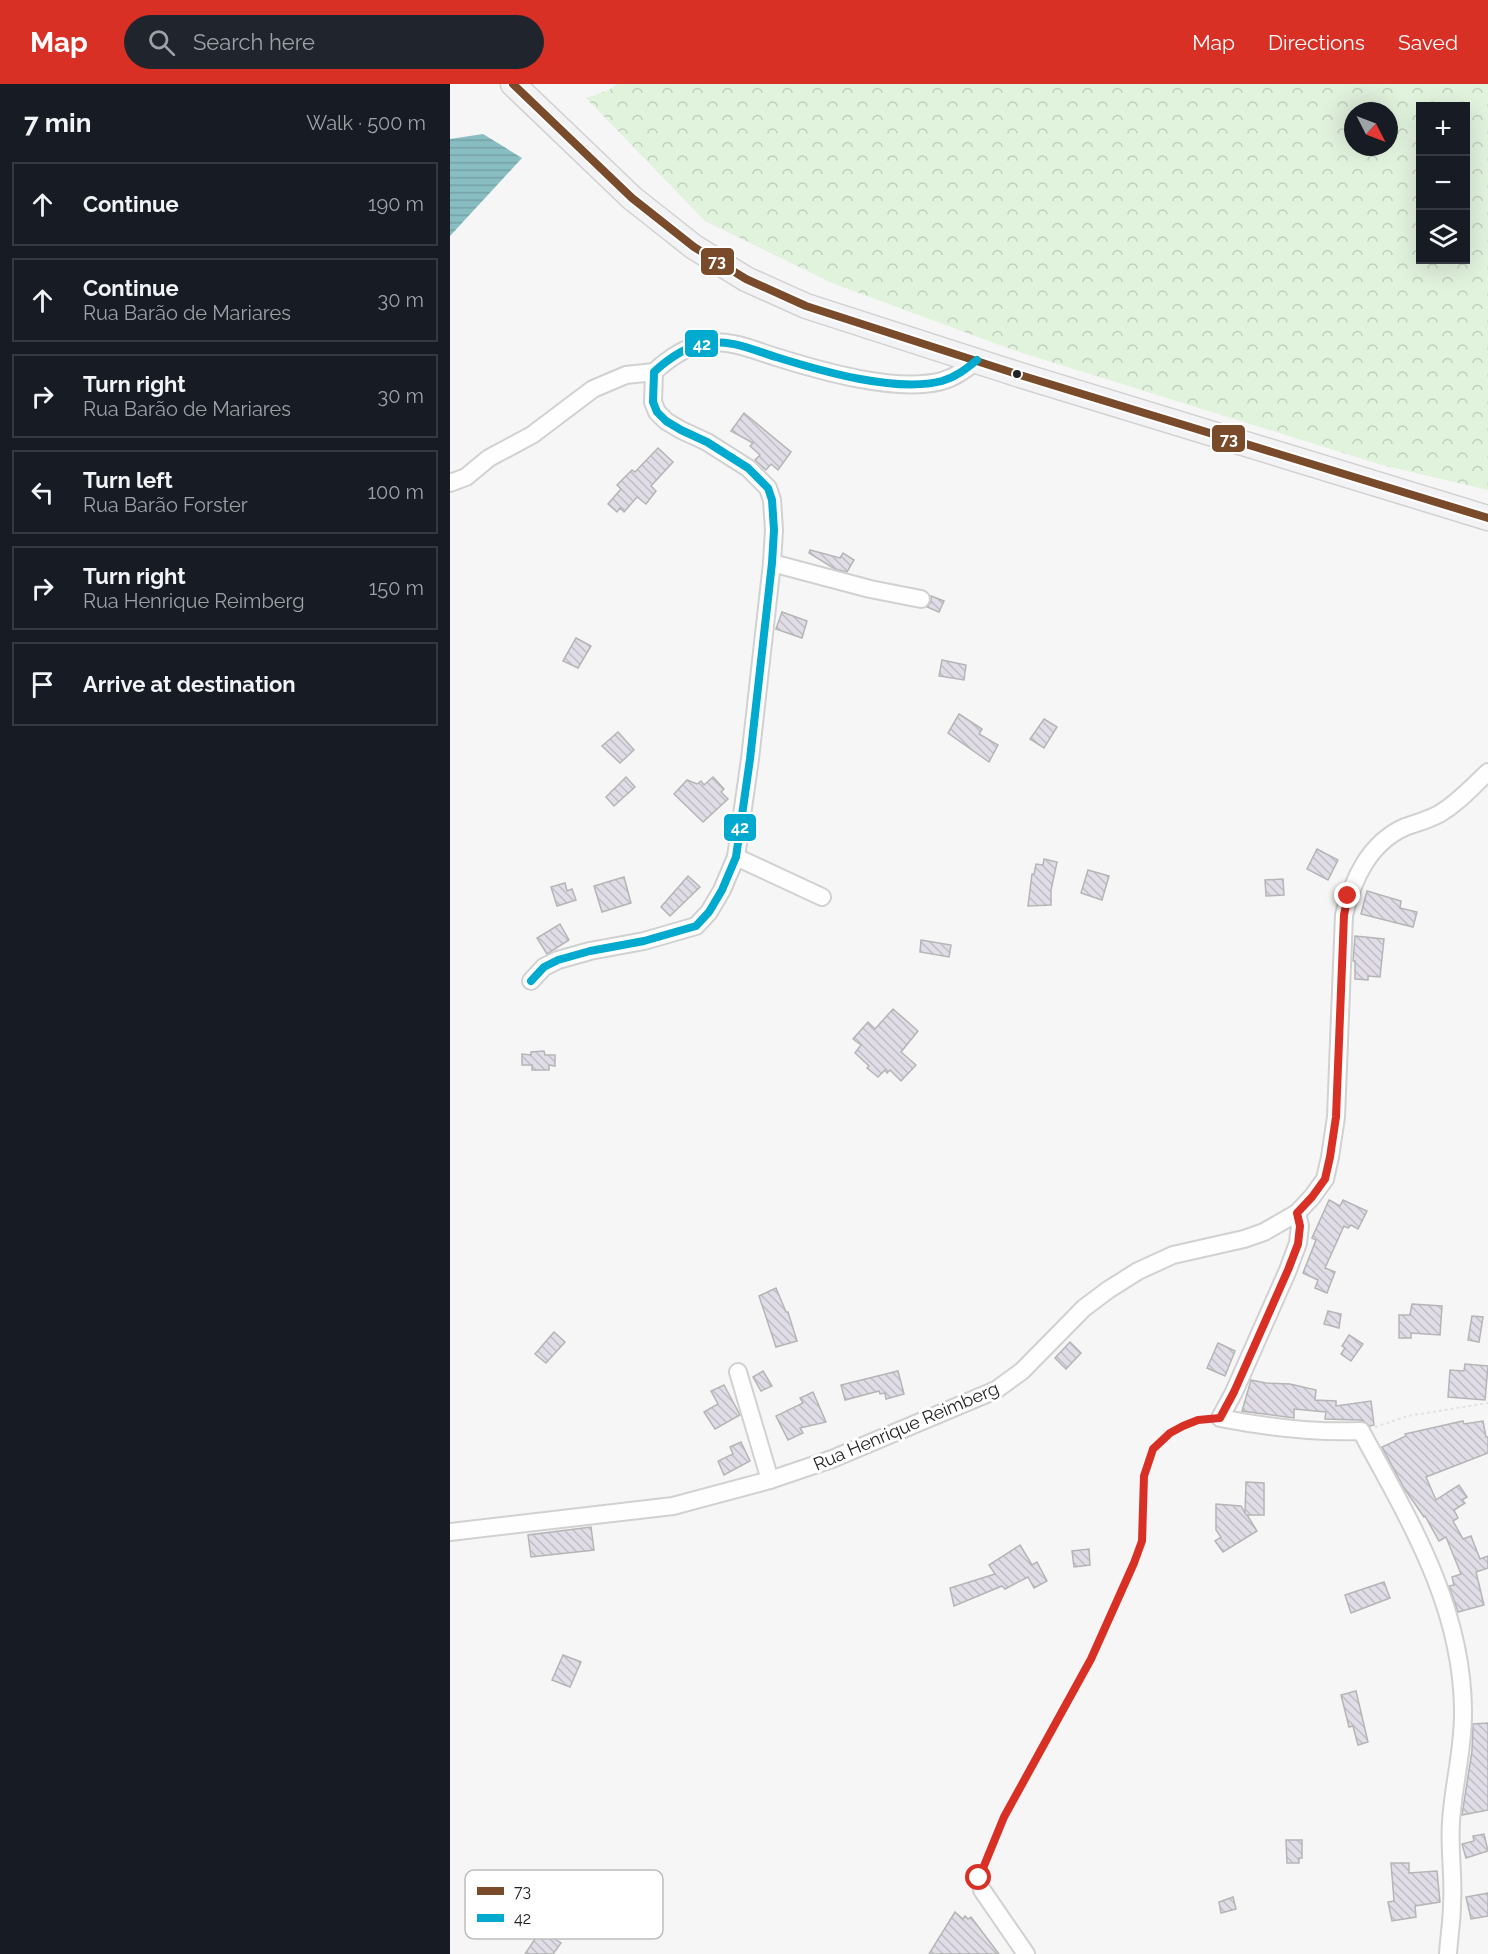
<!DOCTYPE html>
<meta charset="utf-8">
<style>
body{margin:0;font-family:Raleway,sans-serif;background:#20242c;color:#f1f3f6}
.controls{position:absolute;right:18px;top:18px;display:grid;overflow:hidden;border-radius:0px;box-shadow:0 6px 24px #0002}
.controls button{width:54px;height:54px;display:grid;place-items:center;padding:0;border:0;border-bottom:2px solid #363941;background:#171b24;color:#f1f3f6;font:30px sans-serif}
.compass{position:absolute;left:894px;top:18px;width:54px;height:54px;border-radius:50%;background:#171b24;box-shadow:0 6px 24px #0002;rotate:132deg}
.stop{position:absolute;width:18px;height:18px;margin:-14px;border:4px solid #d93025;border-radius:50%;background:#fff}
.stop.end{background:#d93025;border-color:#fff;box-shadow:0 2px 6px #0008}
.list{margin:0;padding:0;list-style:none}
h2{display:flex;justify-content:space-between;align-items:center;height:78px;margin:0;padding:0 24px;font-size:26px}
h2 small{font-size:20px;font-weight:400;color:#9ea1a6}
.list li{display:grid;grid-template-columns:39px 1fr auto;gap:18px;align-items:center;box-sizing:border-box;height:84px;margin:0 12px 12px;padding:0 12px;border:2px solid #363941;border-radius:0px}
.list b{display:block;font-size:22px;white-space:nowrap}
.list p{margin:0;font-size:20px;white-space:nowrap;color:#9ea1a6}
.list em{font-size:20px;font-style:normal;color:#9ea1a6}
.icon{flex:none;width:33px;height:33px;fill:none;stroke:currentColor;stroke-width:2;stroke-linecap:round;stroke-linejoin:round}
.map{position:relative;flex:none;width:1038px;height:1870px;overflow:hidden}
header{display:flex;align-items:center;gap:36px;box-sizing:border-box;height:84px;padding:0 30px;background:#d93025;color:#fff}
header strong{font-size:28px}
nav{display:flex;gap:33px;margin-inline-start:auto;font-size:21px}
.search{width:420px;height:54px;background:#20242c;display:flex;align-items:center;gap:15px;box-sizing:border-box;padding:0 21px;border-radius:33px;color:#9ea1a6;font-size:22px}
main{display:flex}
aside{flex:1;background:#171b24}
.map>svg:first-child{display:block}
</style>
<header>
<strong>Map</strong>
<div class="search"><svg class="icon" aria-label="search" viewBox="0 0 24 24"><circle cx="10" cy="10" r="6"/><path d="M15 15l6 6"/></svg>Search here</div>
<nav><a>Map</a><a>Directions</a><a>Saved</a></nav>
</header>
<main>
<aside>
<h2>7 min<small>Walk · 500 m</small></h2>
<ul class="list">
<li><svg class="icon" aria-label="ahead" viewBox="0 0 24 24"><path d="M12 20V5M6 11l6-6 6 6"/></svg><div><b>Continue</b></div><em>190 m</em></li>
<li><svg class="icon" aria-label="ahead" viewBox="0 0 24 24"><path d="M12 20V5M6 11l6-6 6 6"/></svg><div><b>Continue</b><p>Rua Barão de Mariares</p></div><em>30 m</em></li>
<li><svg class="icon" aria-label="right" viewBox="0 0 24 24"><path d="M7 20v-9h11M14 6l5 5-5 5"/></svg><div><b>Turn right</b><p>Rua Barão de Mariares</p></div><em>30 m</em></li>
<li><svg class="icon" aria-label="left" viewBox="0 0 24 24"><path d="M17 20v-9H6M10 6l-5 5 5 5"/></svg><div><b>Turn left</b><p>Rua Barão Forster</p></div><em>100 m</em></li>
<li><svg class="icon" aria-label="right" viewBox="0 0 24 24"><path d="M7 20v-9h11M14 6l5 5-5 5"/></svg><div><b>Turn right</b><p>Rua Henrique Reimberg</p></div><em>150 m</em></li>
<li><svg class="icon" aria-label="arrive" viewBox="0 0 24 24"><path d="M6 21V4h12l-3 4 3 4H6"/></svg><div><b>Arrive at destination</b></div></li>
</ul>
</aside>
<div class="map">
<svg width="1038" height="1870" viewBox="0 0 1038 1870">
<defs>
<pattern id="forest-crowns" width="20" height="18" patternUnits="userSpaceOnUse" patternTransform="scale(1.5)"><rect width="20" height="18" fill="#e1f2dd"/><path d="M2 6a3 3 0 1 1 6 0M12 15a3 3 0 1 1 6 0" fill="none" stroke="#c1cfbe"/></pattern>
<pattern id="water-rules" width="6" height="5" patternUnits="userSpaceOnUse" patternTransform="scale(1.5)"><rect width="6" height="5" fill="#88bdc1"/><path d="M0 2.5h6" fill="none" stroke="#75a2a6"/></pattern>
<pattern id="building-back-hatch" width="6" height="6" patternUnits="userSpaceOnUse" patternTransform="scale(1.5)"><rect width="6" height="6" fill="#e0dde7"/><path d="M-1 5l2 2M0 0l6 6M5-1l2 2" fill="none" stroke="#c0bdc6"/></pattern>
</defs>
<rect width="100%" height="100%" fill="#f6f6f6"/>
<path fill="url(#forest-crowns)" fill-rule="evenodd" d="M167 0H1038V406L932 381 566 267 382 199 255 137 136 14 159 6ZM970 22H1016V176H970ZM903 27H939V63H903Z"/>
<path fill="url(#water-rules)" d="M33 50 72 74 0 152V55Z"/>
<g fill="url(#building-back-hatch)" stroke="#b5b5b5" stroke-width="1.5">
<path d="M294 329 341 368 328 386 321 380 316 386 305 376 310 371 300 362 303 359 281 347Z"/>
<path d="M208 364 223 378 201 402 206 407 196 420 187 413 174 428 170 424 167 428 158 420 171 405 167 401 182 386 185 388Z"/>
<path d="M360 466 390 474 393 469 404 476 397 488 385 485 359 469Z"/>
<path d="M481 512 494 517 489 528 477 523 481 518Z"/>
<path d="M332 528 357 537 352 554 326 545Z"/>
<path d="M126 554 141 562 128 584 113 577Z"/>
<path d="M492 576 516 581 514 596 489 592Z"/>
<path d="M509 630 532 645 529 650 548 661 539 678 498 649Z"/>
<path d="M594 635 607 643 594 664 580 655Z"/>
<path d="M168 648 184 666 170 679 152 662Z"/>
<path d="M176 693 185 703 164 722 156 713Z"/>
<path d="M263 693 274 705 271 708 278 715 253 738 224 710 237 696 247 700 251 697 254 701Z"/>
<path d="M867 765 888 776 878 796 857 785Z"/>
<path d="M594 775 607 778 601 806V821L578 822 582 790H584L586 780 593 781Z"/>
<path d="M638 786 659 792 652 816 631 809Z"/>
<path d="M238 792 250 803 220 832 211 823Z"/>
<path d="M174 793 181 819 152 828 144 802Z"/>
<path d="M833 795 834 811 816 812 815 796Z"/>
<path d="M115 799 117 807 122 805 126 816 107 822 101 803Z"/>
<path d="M917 807 951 817 950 824 967 828 963 843 911 830Z"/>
<path d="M110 840 119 856 97 870 87 854Z"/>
<path d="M905 852 934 855 930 893 918 892V896L905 895V877H903Z"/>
<path d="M471 856 501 861 499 873 470 868Z"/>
<path d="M443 925 468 947 451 968 466 981 451 997 440 986 437 989 435 986 428 993 417 984 419 982 405 969 411 961 403 955 418 938 425 945Z"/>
<path d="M94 967 95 971H105V982L99 981V986H82V981H72V970L81 971V968Z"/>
<path d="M879 1116 890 1122 893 1116 917 1127 908 1145 901 1141 898 1144 894 1142 875 1184 885 1188 877 1209 865 1204 868 1196 853 1189 866 1156 862 1154Z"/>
<path d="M326 1204 336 1228H338L347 1257 326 1263 309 1212Z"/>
<path d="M962 1220 992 1222 990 1251 961 1249V1254H949V1231H960Z"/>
<path d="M878 1227 891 1230 889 1244 874 1240Z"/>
<path d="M1022 1232 1033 1233 1029 1258 1018 1256Z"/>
<path d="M104 1248 115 1258 96 1279 85 1270Z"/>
<path d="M899 1251 913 1260 901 1277 891 1270 895 1264 892 1262Z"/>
<path d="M620 1258 631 1269 616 1285 605 1274Z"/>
<path d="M768 1259 785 1267 775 1292 757 1284Z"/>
<path d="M1015 1280 1038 1282 1035 1316 998 1313 1000 1286 1014 1287Z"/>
<path d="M313 1287 322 1302 311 1307 303 1293Z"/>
<path d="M448 1287 454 1310 436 1315 435 1309 430 1310 429 1307 395 1316 391 1301Z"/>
<path d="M801 1296 816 1299 840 1300 866 1306 865 1316 886 1317V1322L921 1317 924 1341 920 1342 911 1336 875 1335 876 1328 844 1325V1334L792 1327Z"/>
<path d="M274 1301 290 1331 265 1345 254 1328 268 1320 261 1307Z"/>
<path d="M363 1308 376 1338 350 1344 353 1349 338 1356 326 1332 353 1319 350 1314Z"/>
<path d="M1013 1337 1014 1340 1033 1337 1036 1353H1038V1369L976 1393 986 1416 1009 1401 1017 1413 1012 1416 1015 1419 1004 1426 1008 1434 1003 1437 1013 1455 1021 1452 1030 1475 1038 1472V1484L1026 1488 1034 1521 1008 1528 999 1502 1004 1501 1002 1493 1011 1490 996 1453 989 1457 975 1432 974 1433 954 1404 932 1363 956 1352 955 1350Z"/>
<path d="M291 1358 300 1377 274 1391 268 1377 283 1370 280 1363Z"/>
<path d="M796 1398 814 1399V1431H797L807 1447 773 1468 765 1457 771 1453 766 1446V1420L791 1422 795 1429Z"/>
<path d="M141 1443 144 1466 81 1473 78 1451Z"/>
<path d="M570 1461 582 1481 587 1478 597 1497 584 1504 578 1493 555 1505 552 1502 504 1522 500 1504 545 1490 539 1481Z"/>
<path d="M639 1465 640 1481 624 1483 622 1467Z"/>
<path d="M934 1498 940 1514 901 1529 895 1511Z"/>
<path d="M113 1571 131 1578 120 1603 102 1596Z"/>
<path d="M906 1607 918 1658 908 1661 903 1642 899 1643 891 1611Z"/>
<path d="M1038 1639V1726L1012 1731 1022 1667 1023 1640Z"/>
<path d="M1034 1750 1038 1767 1016 1774 1012 1760 1024 1757 1023 1752Z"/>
<path d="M836 1756H852V1774H849V1779H837Z"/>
<path d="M941 1779H959V1789L987 1787 990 1818 965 1822 966 1833 942 1837 938 1818 944 1817Z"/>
<path d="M1038 1809V1832L1021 1835 1016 1813Z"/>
<path d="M783 1813 786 1825 771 1829 769 1818Z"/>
<path d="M505 1828 513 1835 515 1832 518 1835 521 1833 549 1870H479Z"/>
<path d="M93 1847 111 1859 103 1870H75L87 1852 89 1853Z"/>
</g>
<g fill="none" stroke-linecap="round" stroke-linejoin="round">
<g stroke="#d1d1d1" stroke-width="20">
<g id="street">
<path d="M0 399 16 393 39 374 82 351 143 305 176 291 204 288"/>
<path d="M322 479 420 505 471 515"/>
<path d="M286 773 372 813"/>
<path d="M81 897 94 883 108 876 140 867 194 857 246 842 259 828 272 806 286 773 300 675 322 479 324 446 322 416 318 404 298 384 257 358 231 346 216 337 207 328 203 318 204 288C219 274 235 263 255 259 280 255 303 266 326 273 371 287 446 309 492 297 506 293 516 285 527 276"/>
<path d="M847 1129 850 1142 848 1159 838 1186 784 1308 770 1334C816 1343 864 1349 911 1347 959 1436 1012 1521 1013 1626 1014 1664 1003 1701 1001 1738 999 1766 1004 1793 1002 1820 1002 1837 999 1853 998 1870"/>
<path d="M288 1288 320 1396"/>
<path d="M0 1448 223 1422 320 1396 382 1375 546 1306 572 1287 634 1224 658 1206 688 1187 723 1171 794 1155 814 1148 847 1129 862 1113 875 1095 880 1073 886 1033 894 831C903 795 919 759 955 743 966 739 978 736 989 730 1008 719 1022 703 1038 688"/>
<path d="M532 1806 576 1870"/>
</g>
</g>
<g stroke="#d1d1d1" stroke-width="27">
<path id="secondary" d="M63 0 182 114 244 163 296 195 356 222 570 291 1038 434"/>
</g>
<g stroke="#e2e2e2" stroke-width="2" stroke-dasharray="3 3" stroke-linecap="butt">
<path d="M925 1343 958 1332 1038 1319"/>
<path d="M530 1792 553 1733 641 1575 684 1479 692 1457 694 1391 703 1365 720 1349 733 1342 756 1335"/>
</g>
<use href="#street" stroke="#fefefe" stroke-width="16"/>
<use href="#secondary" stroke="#f3f2f4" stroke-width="24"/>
<g stroke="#fff" stroke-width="12">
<path id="bus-1" d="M63 0 182 114 244 163 296 195 356 222 570 291 1038 434"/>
</g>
<g stroke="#fff" stroke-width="12">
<path id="bus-2" d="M81 897 94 883 108 876 140 867 194 857 246 842 259 828 272 806 286 773 300 675 322 479 324 446 322 416 318 404 298 384 257 358 231 346 216 337 207 328 203 318 204 288C219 274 235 263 255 259 280 255 303 266 326 273 371 287 446 309 492 297 506 293 516 285 527 276"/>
</g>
<use href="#bus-1" stroke="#7a4b2a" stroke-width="8"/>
<use href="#bus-2" stroke="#00a9ce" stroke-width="8"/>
</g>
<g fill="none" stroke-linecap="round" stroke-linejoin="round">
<path stroke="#d93025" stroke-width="8" d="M529 1794 554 1733 641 1575 684 1479 692 1457 694 1392 703 1365 720 1349 733 1342 748 1336 770 1334 784 1308 838 1186 848 1160 850 1142 847 1129 862 1113 875 1095 880 1073 886 1033 894 831 898 812"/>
</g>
<circle fill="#232324" stroke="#fff" stroke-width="2" cx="567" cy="290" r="5"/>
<g text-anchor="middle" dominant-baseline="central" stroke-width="6" stroke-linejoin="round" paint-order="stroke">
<g font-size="18" fill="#232324" stroke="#fff">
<text transform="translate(456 1342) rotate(-23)">Rua Henrique Reimberg</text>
</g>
</g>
<rect x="15" y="1786" width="198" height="69" rx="9" fill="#fff" stroke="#bdbdbd" stroke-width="1.5"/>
<rect x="27" y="1803" width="27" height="8" fill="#7a4b2a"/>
<rect x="27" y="1830" width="27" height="8" fill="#00a9ce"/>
<g font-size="16" fill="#232324">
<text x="64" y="1813">73</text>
<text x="64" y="1840">42</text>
</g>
<g stroke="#fff" stroke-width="2">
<rect x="250" y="163" width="35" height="29" rx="6" fill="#7a4b2a"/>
<rect x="234" y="245" width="35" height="29" rx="6" fill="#00a9ce"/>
<rect x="761" y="340" width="35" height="29" rx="6" fill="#7a4b2a"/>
<rect x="273" y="729" width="34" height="29" rx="6" fill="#00a9ce"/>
</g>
<g font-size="16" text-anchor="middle" font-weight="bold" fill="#fff">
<text x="267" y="183">73</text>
<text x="252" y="266">42</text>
<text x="779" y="361">73</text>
<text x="290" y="749">42</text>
</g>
</svg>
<div class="controls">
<button>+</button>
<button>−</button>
<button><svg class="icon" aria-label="layers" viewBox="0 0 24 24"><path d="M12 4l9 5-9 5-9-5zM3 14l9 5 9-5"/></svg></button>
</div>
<svg class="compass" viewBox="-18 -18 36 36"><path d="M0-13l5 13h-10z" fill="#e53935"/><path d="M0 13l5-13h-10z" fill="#9ea1a6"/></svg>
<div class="stop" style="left:529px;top:1794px"></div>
<div class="stop end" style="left:898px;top:812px"></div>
</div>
</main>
